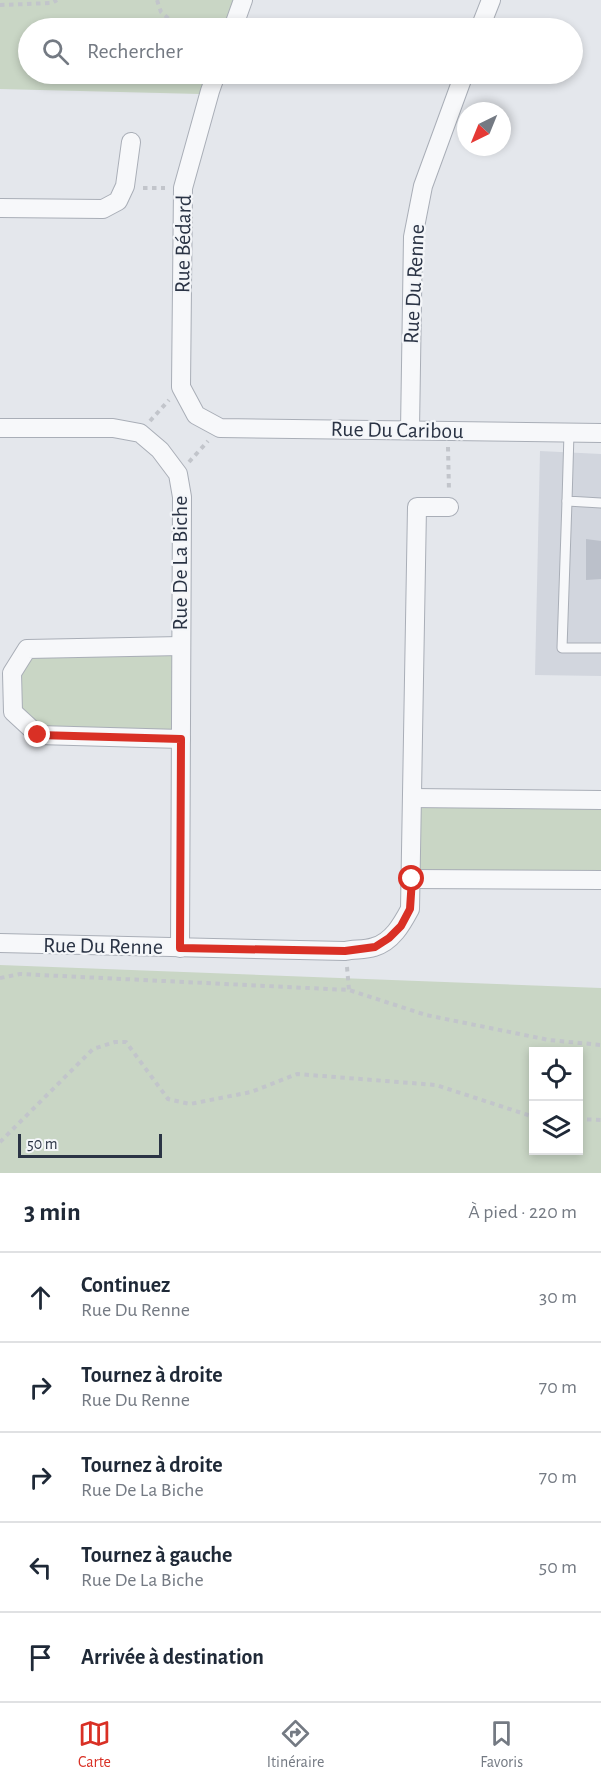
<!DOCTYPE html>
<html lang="fr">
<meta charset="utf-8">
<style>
body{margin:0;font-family:"Alegreya Sans",sans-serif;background:#f6f6f7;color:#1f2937}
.controls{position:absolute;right:18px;bottom:18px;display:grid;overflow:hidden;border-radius:0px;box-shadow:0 3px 9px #0003}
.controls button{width:54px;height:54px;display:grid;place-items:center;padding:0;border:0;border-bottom:2px solid #e0e1e3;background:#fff;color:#1f2937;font:30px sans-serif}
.compass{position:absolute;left:457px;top:102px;width:54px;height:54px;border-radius:50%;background:#fff;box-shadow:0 3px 9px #0003;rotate:223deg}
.scale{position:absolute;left:18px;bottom:15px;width:144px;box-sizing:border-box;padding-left:6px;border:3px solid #2b3445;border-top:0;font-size:16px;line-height:21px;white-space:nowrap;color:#2b3445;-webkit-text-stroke:4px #f4f6f9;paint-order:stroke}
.stop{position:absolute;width:18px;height:18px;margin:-14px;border:4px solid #d93025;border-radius:50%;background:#fff}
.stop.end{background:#d93025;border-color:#fff;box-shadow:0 2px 6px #0008}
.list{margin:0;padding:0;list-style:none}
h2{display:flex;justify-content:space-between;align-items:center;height:78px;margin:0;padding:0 24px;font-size:26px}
h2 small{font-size:20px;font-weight:400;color:#747a83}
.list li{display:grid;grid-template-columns:39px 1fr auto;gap:18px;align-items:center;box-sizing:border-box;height:90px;padding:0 24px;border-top:2px solid #e0e1e3}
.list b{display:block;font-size:22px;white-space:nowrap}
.list p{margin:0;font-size:20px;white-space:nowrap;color:#747a83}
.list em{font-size:20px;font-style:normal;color:#747a83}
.icon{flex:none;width:33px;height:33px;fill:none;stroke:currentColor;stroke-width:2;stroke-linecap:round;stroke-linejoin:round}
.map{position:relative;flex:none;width:601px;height:1173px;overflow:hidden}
.search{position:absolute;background:#fff;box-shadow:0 3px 9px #0003;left:18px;right:18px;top:18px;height:66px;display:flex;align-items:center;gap:15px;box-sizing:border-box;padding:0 21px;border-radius:33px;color:#747a83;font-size:22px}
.sheet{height:528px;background:#fff}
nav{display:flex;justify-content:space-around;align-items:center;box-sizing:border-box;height:84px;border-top:2px solid #e0e1e3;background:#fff;font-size:16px;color:#747a83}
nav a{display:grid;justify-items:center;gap:3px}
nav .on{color:#d93025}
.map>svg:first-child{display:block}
</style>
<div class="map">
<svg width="601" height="1173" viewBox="0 0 601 1173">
<rect width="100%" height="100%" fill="#e4e7ec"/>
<path fill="#d2d6de" d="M540 451 601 454V676L535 675Z"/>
<g fill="#c9d6c5" fill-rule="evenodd">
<path d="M0 0H234L224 28H28V74H207L200 94 0 89Z"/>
<path d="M181 646V739L38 735 13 712 12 673 27 649Z"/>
<path d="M412 798 601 800V880L412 879Z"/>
<path d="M0 965 601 988V1173H0ZM534 1052H578V1150H534Z"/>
</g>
<path fill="#bbc0ca" d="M586 539 601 541V579L586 580Z"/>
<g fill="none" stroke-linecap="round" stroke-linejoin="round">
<g stroke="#a9aeb7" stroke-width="11">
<g id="lane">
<path d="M569 433 567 501 601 503"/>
<path d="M567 501 562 648H601"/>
</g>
</g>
<g stroke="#a9aeb7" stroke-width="20">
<g id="street">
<path d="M233 28 243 0"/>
<path d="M480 28 491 0"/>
<path d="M216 74 210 91 183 188 181 387 196 415 220 428 601 433"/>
<path d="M0 208 103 209 118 201 125 186 131 142"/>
<path d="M0 428H113L140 433 160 450 178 474 182 497 180 948"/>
<path d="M410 430 413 237 423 186 464 74"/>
<path d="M181 739 38 735 13 712 12 673 27 649 181 646"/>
<path d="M412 798 601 800"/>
<path d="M412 879 601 880"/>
<path d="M0 943 345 951C354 949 365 950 374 947 392 942 402 924 410 909L417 507H449"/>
</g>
</g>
<g stroke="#c2c5cb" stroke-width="4" stroke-dasharray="4.5 4.5" stroke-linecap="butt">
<path d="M157 0 161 12 179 28"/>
<path d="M0 5 52 3 57 0"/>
<path d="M143 188H165"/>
<path d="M150 421 169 400"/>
<path d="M448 447 449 491"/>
<path d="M189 462 208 441"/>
<path d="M347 967 349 990"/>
<path d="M0 978 20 974 349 990 426 1015 549 1040 601 1045"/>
<path d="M578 1119 601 1120"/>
<path d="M0 1142 93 1049 115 1042H126L168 1099 190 1104 251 1092 297 1074 436 1085 534 1117"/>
</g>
<use href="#lane" stroke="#f7f8fa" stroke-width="9"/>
<use href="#street" stroke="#f7f8fa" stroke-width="18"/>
</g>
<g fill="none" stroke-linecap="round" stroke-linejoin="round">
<path stroke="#d93025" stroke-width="8" d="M38 735 181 739 180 948 345 951 375 947 389 938 401 926 410 909 412 879"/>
</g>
<g text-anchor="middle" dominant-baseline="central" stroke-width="4.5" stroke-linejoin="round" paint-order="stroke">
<g font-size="22" fill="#2b3445" stroke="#f4f6f9">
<text transform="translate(183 244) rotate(-89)">Rue Bédard</text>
<text transform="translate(414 284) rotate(-87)">Rue Du Renne</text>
<text transform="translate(397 430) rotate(1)">Rue Du Caribou</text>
<text transform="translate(180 563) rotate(-90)">Rue De La Biche</text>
<text transform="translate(103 946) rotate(1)">Rue Du Renne</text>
</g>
</g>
</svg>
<div class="controls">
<button><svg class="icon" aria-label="locate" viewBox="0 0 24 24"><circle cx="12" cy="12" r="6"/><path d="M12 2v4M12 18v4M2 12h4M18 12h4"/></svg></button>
<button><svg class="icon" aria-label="layers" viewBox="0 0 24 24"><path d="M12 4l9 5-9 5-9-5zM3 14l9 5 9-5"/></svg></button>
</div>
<svg class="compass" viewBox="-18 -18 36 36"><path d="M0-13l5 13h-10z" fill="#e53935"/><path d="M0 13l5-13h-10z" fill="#747a83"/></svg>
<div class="scale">50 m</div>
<div class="stop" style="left:412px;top:879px"></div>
<div class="stop end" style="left:38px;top:735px"></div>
<div class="search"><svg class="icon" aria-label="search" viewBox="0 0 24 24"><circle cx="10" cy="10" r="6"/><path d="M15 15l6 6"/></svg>Rechercher</div>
</div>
<section class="sheet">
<h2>3 min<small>À pied · 220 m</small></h2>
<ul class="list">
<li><svg class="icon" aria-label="ahead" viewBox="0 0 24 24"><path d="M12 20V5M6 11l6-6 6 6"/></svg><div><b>Continuez</b><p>Rue Du Renne</p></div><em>30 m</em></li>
<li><svg class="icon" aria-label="right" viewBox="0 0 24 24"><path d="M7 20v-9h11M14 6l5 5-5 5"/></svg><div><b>Tournez à droite</b><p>Rue Du Renne</p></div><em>70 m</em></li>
<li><svg class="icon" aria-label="right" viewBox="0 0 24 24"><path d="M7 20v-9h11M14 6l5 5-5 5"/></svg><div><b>Tournez à droite</b><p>Rue De La Biche</p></div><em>70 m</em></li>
<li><svg class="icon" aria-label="left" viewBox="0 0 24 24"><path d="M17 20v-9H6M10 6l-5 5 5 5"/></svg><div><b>Tournez à gauche</b><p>Rue De La Biche</p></div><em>50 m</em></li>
<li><svg class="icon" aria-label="arrive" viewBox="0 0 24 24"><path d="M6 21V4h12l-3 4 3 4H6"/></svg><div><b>Arrivée à destination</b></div></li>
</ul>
</section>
<nav>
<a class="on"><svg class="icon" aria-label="map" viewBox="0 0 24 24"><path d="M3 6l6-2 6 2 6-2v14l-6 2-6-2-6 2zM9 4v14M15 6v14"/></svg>Carte</a>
<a><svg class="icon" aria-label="directions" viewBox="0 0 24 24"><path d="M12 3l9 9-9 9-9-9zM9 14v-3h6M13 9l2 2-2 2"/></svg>Itinéraire</a>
<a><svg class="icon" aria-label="saved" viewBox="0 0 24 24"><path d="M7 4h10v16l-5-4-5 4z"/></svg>Favoris</a>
</nav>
